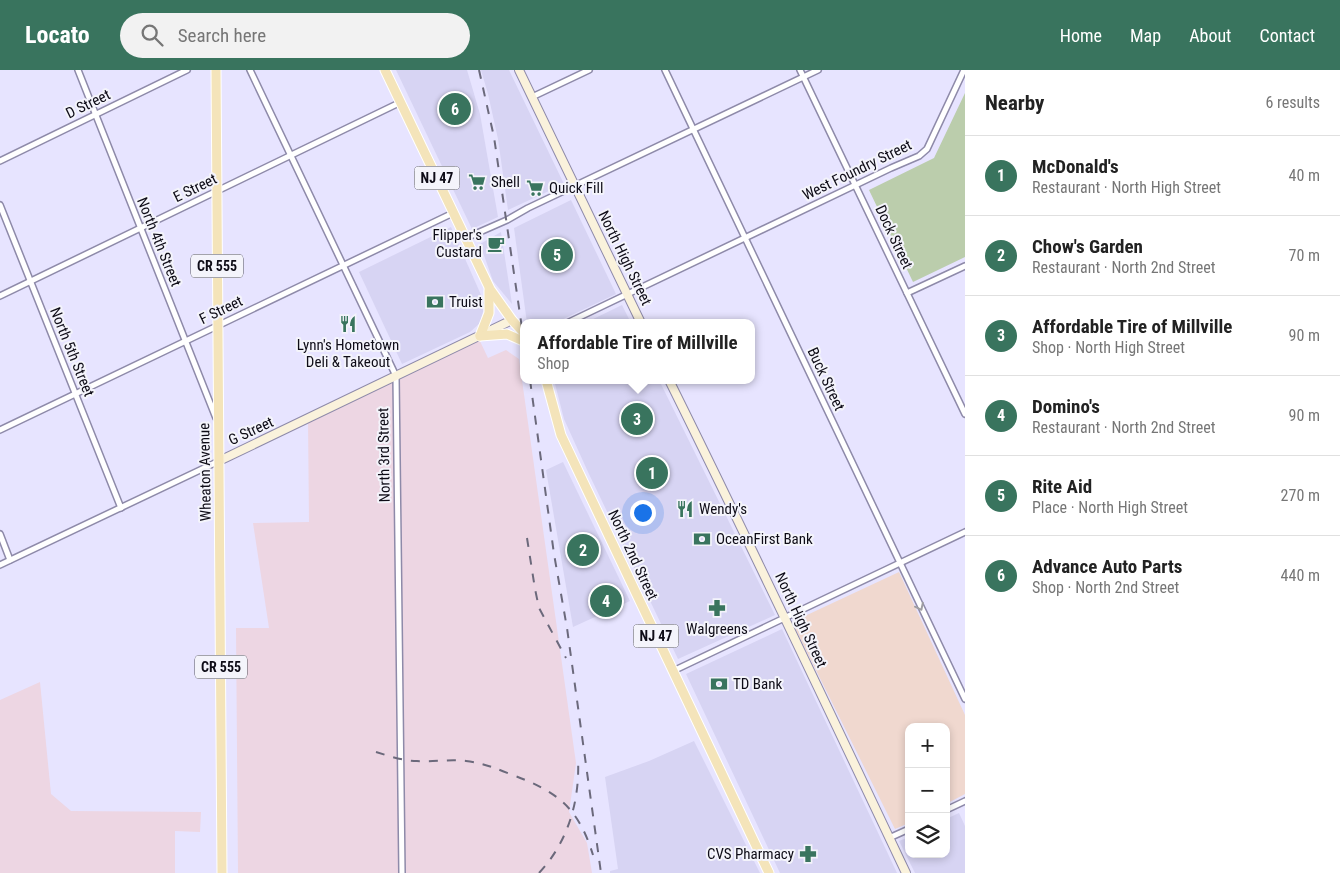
<!DOCTYPE html>
<meta charset="utf-8">
<style>
body{margin:0;font-family:"Roboto Condensed",sans-serif;background:#f2f2f2;color:#222}
.controls{position:absolute;right:15px;bottom:15px;display:grid;overflow:hidden;border-radius:10px;box-shadow:0 2px 8px #0003}
.controls button{width:45px;height:45px;display:grid;place-items:center;padding:0;border:0;border-bottom:1px solid #e0e0e0;background:#fff;color:#222;font:25px sans-serif}
.you{position:absolute;left:642px;top:442px;width:18px;height:18px;margin:-12px;border:4px solid #fff;border-radius:50%;background:#1a73e8;box-shadow:0 0 0 8px #1a73e833}
.badge{display:grid;place-items:center;width:32px;height:32px;border-radius:50%;background:#39745e;color:#fff;font-size:16px;font-weight:700}
.pin{position:absolute;translate:-50% -50%;border:2px solid #fff;box-shadow:0 1px 5px #0006}
.popup{position:absolute;left:520px;top:249px;width:235px;height:65px;box-sizing:border-box;display:grid;place-content:center;border-radius:10px;background:#fff;filter:drop-shadow(0 1px 4px #0005);font-size:16px;white-space:nowrap;color:#767676}
.popup b{font-size:19px;color:#222}
.popup::after{content:'';position:absolute;left:50%;top:100%;margin-left:-10px;border:10px solid transparent;border-top-color:#fff}
.list{margin:0;padding:0;list-style:none}
h2{display:flex;justify-content:space-between;align-items:center;height:65px;margin:0;padding:0 20px;font-size:21px}
h2 small{font-size:16px;font-weight:400;color:#767676}
.list li{display:grid;grid-template-columns:32px 1fr auto;gap:15px;align-items:center;box-sizing:border-box;height:80px;padding:0 20px;border-top:1px solid #e0e0e0}
.list b{display:block;font-size:19px;white-space:nowrap}
.list p{margin:0;font-size:16px;white-space:nowrap;color:#767676}
.list em{font-size:16px;font-style:normal;color:#767676}
.icon{flex:none;width:28px;height:28px;fill:none;stroke:currentColor;stroke-width:2;stroke-linecap:round;stroke-linejoin:round}
.map{position:relative;flex:none;width:965px;height:803px;overflow:hidden}
header{display:flex;align-items:center;gap:30px;box-sizing:border-box;height:70px;padding:0 25px;background:#39745e;color:#fff}
header strong{font-size:24px}
nav{display:flex;gap:28px;margin-inline-start:auto;font-size:18px}
.search{width:350px;height:45px;background:#f2f2f2;display:flex;align-items:center;gap:12px;box-sizing:border-box;padding:0 18px;border-radius:28px;color:#767676;font-size:19px}
main{display:flex}
aside{flex:1;background:#fff}
.map>svg:first-child{display:block}
</style>
<header>
<strong>Locato</strong>
<div class="search"><svg class="icon" aria-label="search" viewBox="0 0 24 24"><circle cx="10" cy="10" r="6"/><path d="M15 15l6 6"/></svg>Search here</div>
<nav><a>Home</a><a>Map</a><a>About</a><a>Contact</a></nav>
</header>
<main>
<div class="map">
<svg width="965" height="803" viewBox="0 0 965 803">
<rect width="100%" height="100%" fill="#e7e4ff"/>
<g fill="#d7d4f3">
<path d="M396 0H467L480 44 498 147 472 159Z"/>
<path d="M481 0H509L564 114 508 140 498 69 488 24Z"/>
<path d="M571 130 616 224 555 253H527L514 158Z"/>
<path d="M451 157 485 234 480 253 470 262 402 294 359 202Z"/>
<path d="M501 162 512 234 493 211 480 174Z"/>
<path d="M622 235 631 253H585Z"/>
<path d="M554 310H659L775 545 678 589 588 402 564 349Z"/>
<path d="M563 392 630 531 573 557 546 400Z"/>
<path d="M782 559 897 803H780L686 604Z"/>
<path d="M694 671 760 803H610V801L618 799 605 707 649 691Z"/>
<path d="M959 743 965 756V803H915L899 771 909 767V784H946V749Z"/>
</g>
<g fill="#edd6e3">
<path d="M478 267 488 288 506 280 519 289 576 693 569 742 587 773 592 803H238L236 558H269L253 453 309 452 308 349Z"/>
<path d="M40 612 51 724 71 741 201 742 200 762 175 761V803H0V630Z"/>
</g>
<path fill="#f0d8cf" d="M899 502 965 645V724L946 734V657H909V753L895 759 792 552Z"/>
<path fill="#bbcdac" d="M965 23V187L913 212 869 120 934 88Z"/>
<g fill="none" stroke-linecap="round" stroke-linejoin="round">
<g stroke="#8e8aa9" stroke-width="8">
<g id="street">
<path d="M78 0 216 348"/>
<path d="M250 0 396 306 402 803"/>
<path d="M665 0 965 629"/>
<path d="M800 0 965 344"/>
<path d="M532 27 589 0"/>
<path d="M0 91 187 0"/>
<path d="M0 135 121 438"/>
<path d="M466 168 507 150 528 138 818 0"/>
<path d="M907 223 965 196"/>
<path d="M0 226 401 32"/>
<path d="M567 253 891 98 919 86 927 79 964 0"/>
<path d="M0 360 453 143"/>
<path d="M0 464 10 490"/>
<path d="M0 495 219 391"/>
<path d="M673 601 965 462"/>
<path d="M946 740 965 731"/>
<path d="M889 768 909 759"/>
</g>
</g>
<g stroke="#8e8aa9" stroke-width="10">
<g id="secondary">
<path d="M519 0 641 253"/>
<path d="M669 310C750 473 828 638 906 803"/>
<path d="M219 391 512 250"/>
</g>
</g>
<g stroke="#fff" stroke-width="11">
<g id="primary">
<path d="M216 0 222 803"/>
<path d="M385 0 490 219 512 250 523 262"/>
<path d="M480 266 489 243V220"/>
<path d="M480 266 507 264 523 271"/>
<path d="M546 310 561 365 769 803"/>
</g>
</g>
<use href="#street" stroke="#fff" stroke-width="5"/>
<use href="#secondary" stroke="#faf2dc" stroke-width="8"/>
<use href="#primary" stroke="#f4e4ba" stroke-width="9"/>
<g stroke="#6b697b" stroke-width="2" stroke-dasharray="9 9" stroke-linecap="butt">
<path d="M479 0 494 67 523 265"/>
<path d="M530 310 554 484 567 558 601 803"/>
<path d="M527 468 535 519 539 538 566 588"/>
<path d="M376 682C389 686 403 691 417 691 433 692 450 689 466 691 483 693 495 698 510 704 556 721 578 736 593 785"/>
<path d="M539 803C568 772 580 731 578 689"/>
</g>
</g>
<defs><path id="oneway-chevron" d="M-2-3.5L2.5 0L-2 3.5" fill="none" stroke-width="1.6" stroke-linecap="round" stroke-linejoin="round" transform="scale(1.25)"/></defs>
<use stroke="#9f9ea2" href="#oneway-chevron" transform="translate(920 537) rotate(64)"/>
<defs>
<g id="supermarket-bare" transform="scale(1.35)"><path d="M-6-5.5h2.5l.6 2H6L4.5 2H-2.5L-4.4-4H-6ZM-1.5 3.2a1.3 1.3 0 1 0 .1 0ZM3 3.2a1.3 1.3 0 1 0 .1 0Z" fill="#39745e" stroke="#f4f4fb" stroke-width="2.5" paint-order="stroke"/></g>
<g id="cafe-bare" transform="scale(1.35)"><path d="M-5.5-4.5H6V0H3Q3 3.5 0 3.5H-2.5Q-5.5 3.5-5.5 0ZM3-3.2v2h1.7v-2ZM-6 4.5H4V6H-6Z" fill="#39745e" stroke="#f4f4fb" stroke-width="2.5" paint-order="stroke"/></g>
<g id="bank-bare" transform="scale(1.35)"><path d="M-6-4H6V4H-6ZM0-2.3a2.3 2.3 0 1 0 0 4.6a2.3 2.3 0 1 0 0-4.6Z" fill="#39745e" stroke="#f4f4fb" stroke-width="2.5" paint-order="stroke"/></g>
<g id="restaurant-bare" transform="scale(1.35)"><path d="M-5-6h1v4h1v-4h1v4h1v-4h1v5L-1.5 .5V6h-2V.5L-5-1ZM5-6V6H3V1.5H1.5Q1.5-4 5-6Z" fill="#39745e" stroke="#f4f4fb" stroke-width="2.5" paint-order="stroke"/></g>
<g id="pharmacy-bare" transform="scale(1.35)"><path d="M-2-6h4v4h4v4h-4v4h-4v-4h-4v-4h4Z" fill="#39745e" stroke="#f4f4fb" stroke-width="2.5" paint-order="stroke"/></g>
</defs>
<g fill-rule="evenodd">
<use href="#supermarket-bare" x="477" y="112"/>
<use href="#supermarket-bare" x="535" y="118"/>
<use href="#cafe-bare" x="496" y="174"/>
<use href="#bank-bare" x="435" y="232"/>
<use href="#restaurant-bare" x="348" y="254"/>
<use href="#restaurant-bare" x="685" y="439"/>
<use href="#bank-bare" x="702" y="469"/>
<use href="#pharmacy-bare" x="717" y="538"/>
<use href="#bank-bare" x="719" y="614"/>
<use href="#pharmacy-bare" x="808" y="784"/>
</g>
<g text-anchor="middle" dominant-baseline="central" stroke-width="4" stroke-linejoin="round" paint-order="stroke">
<g fill="#f4f4fb" stroke="#53525b" stroke-width="1">
<rect x="414.5" y="96.5" width="45" height="23" rx="4"/>
<rect x="191" y="184.5" width="52" height="23" rx="4"/>
<rect x="633.5" y="554.5" width="45" height="23" rx="4"/>
<rect x="195" y="585.5" width="52" height="23" rx="4"/>
</g>
<g font-size="14" font-weight="bold" fill="#0e0c17">
<text x="437" y="108">NJ 47</text>
<text x="217" y="196">CR 555</text>
<text x="656" y="566">NJ 47</text>
<text x="221" y="597">CR 555</text>
</g>
<g font-size="15" fill="#0e0c17" stroke="#f4f4fb">
<text transform="translate(88 34) rotate(-26)">D Street</text>
<text transform="translate(857 100) rotate(-26)">West Foundry Street</text>
<text transform="translate(195 118) rotate(-26)">E Street</text>
<text transform="translate(894 167) rotate(65)">Dock Street</text>
<text transform="translate(159 172) rotate(68)">North 4th Street</text>
<text transform="translate(625 188) rotate(64)">North High Street</text>
<text transform="translate(221 240) rotate(-26)">F Street</text>
<text transform="translate(72 282) rotate(68)">North 5th Street</text>
<text transform="translate(826 309) rotate(65)">Buck Street</text>
<text transform="translate(251 361) rotate(-25)">G Street</text>
<text transform="translate(384 385) rotate(-91)">North 3rd Street</text>
<text transform="translate(205 402) rotate(-91)">Wheaton Avenue</text>
<text transform="translate(633 485) rotate(65)">North 2nd Street</text>
<text transform="translate(801 550) rotate(65)">North High Street</text>
</g>
<g font-size="15" fill="#0e0c17" stroke="#f4f4fb" text-anchor="start">
<text x="491" y="112">Shell</text>
<text x="549" y="118">Quick Fill</text>
<text x="482" y="165" text-anchor="end">Flipper's<tspan x="482" dy="17">Custard</tspan></text>
<text x="449" y="232">Truist</text>
<text x="348" y="275" text-anchor="middle">Lynn's Hometown<tspan x="348" dy="17">Deli &amp; Takeout</tspan></text>
<text x="699" y="439">Wendy's</text>
<text x="716" y="469">OceanFirst Bank</text>
<text x="717" y="559" text-anchor="middle">Walgreens</text>
<text x="733" y="614">TD Bank</text>
<text x="794" y="784" text-anchor="end">CVS Pharmacy</text>
</g>
</g>
</svg>
<div class="controls">
<button>+</button>
<button>−</button>
<button><svg class="icon" aria-label="layers" viewBox="0 0 24 24"><path d="M12 4l9 5-9 5-9-5zM3 14l9 5 9-5"/></svg></button>
</div>
<div class="you"></div>
<div class="pin badge" style="left:652px;top:403px">1</div>
<div class="pin badge" style="left:583px;top:480px">2</div>
<div class="pin badge" style="left:637px;top:349px">3</div>
<div class="popup"><b>Affordable Tire of Millville</b>Shop</div>
<div class="pin badge" style="left:606px;top:531px">4</div>
<div class="pin badge" style="left:557px;top:185px">5</div>
<div class="pin badge" style="left:455px;top:39px">6</div>
</div>
<aside>
<h2>Nearby<small>6 results</small></h2>
<ul class="list">
<li><span class="badge">1</span><div><b>McDonald's</b><p>Restaurant · North High Street</p></div><em>40 m</em></li>
<li><span class="badge">2</span><div><b>Chow's Garden</b><p>Restaurant · North 2nd Street</p></div><em>70 m</em></li>
<li><span class="badge">3</span><div><b>Affordable Tire of Millville</b><p>Shop · North High Street</p></div><em>90 m</em></li>
<li><span class="badge">4</span><div><b>Domino's</b><p>Restaurant · North 2nd Street</p></div><em>90 m</em></li>
<li><span class="badge">5</span><div><b>Rite Aid</b><p>Place · North High Street</p></div><em>270 m</em></li>
<li><span class="badge">6</span><div><b>Advance Auto Parts</b><p>Shop · North 2nd Street</p></div><em>440 m</em></li>
</ul>
</aside>
</main>
